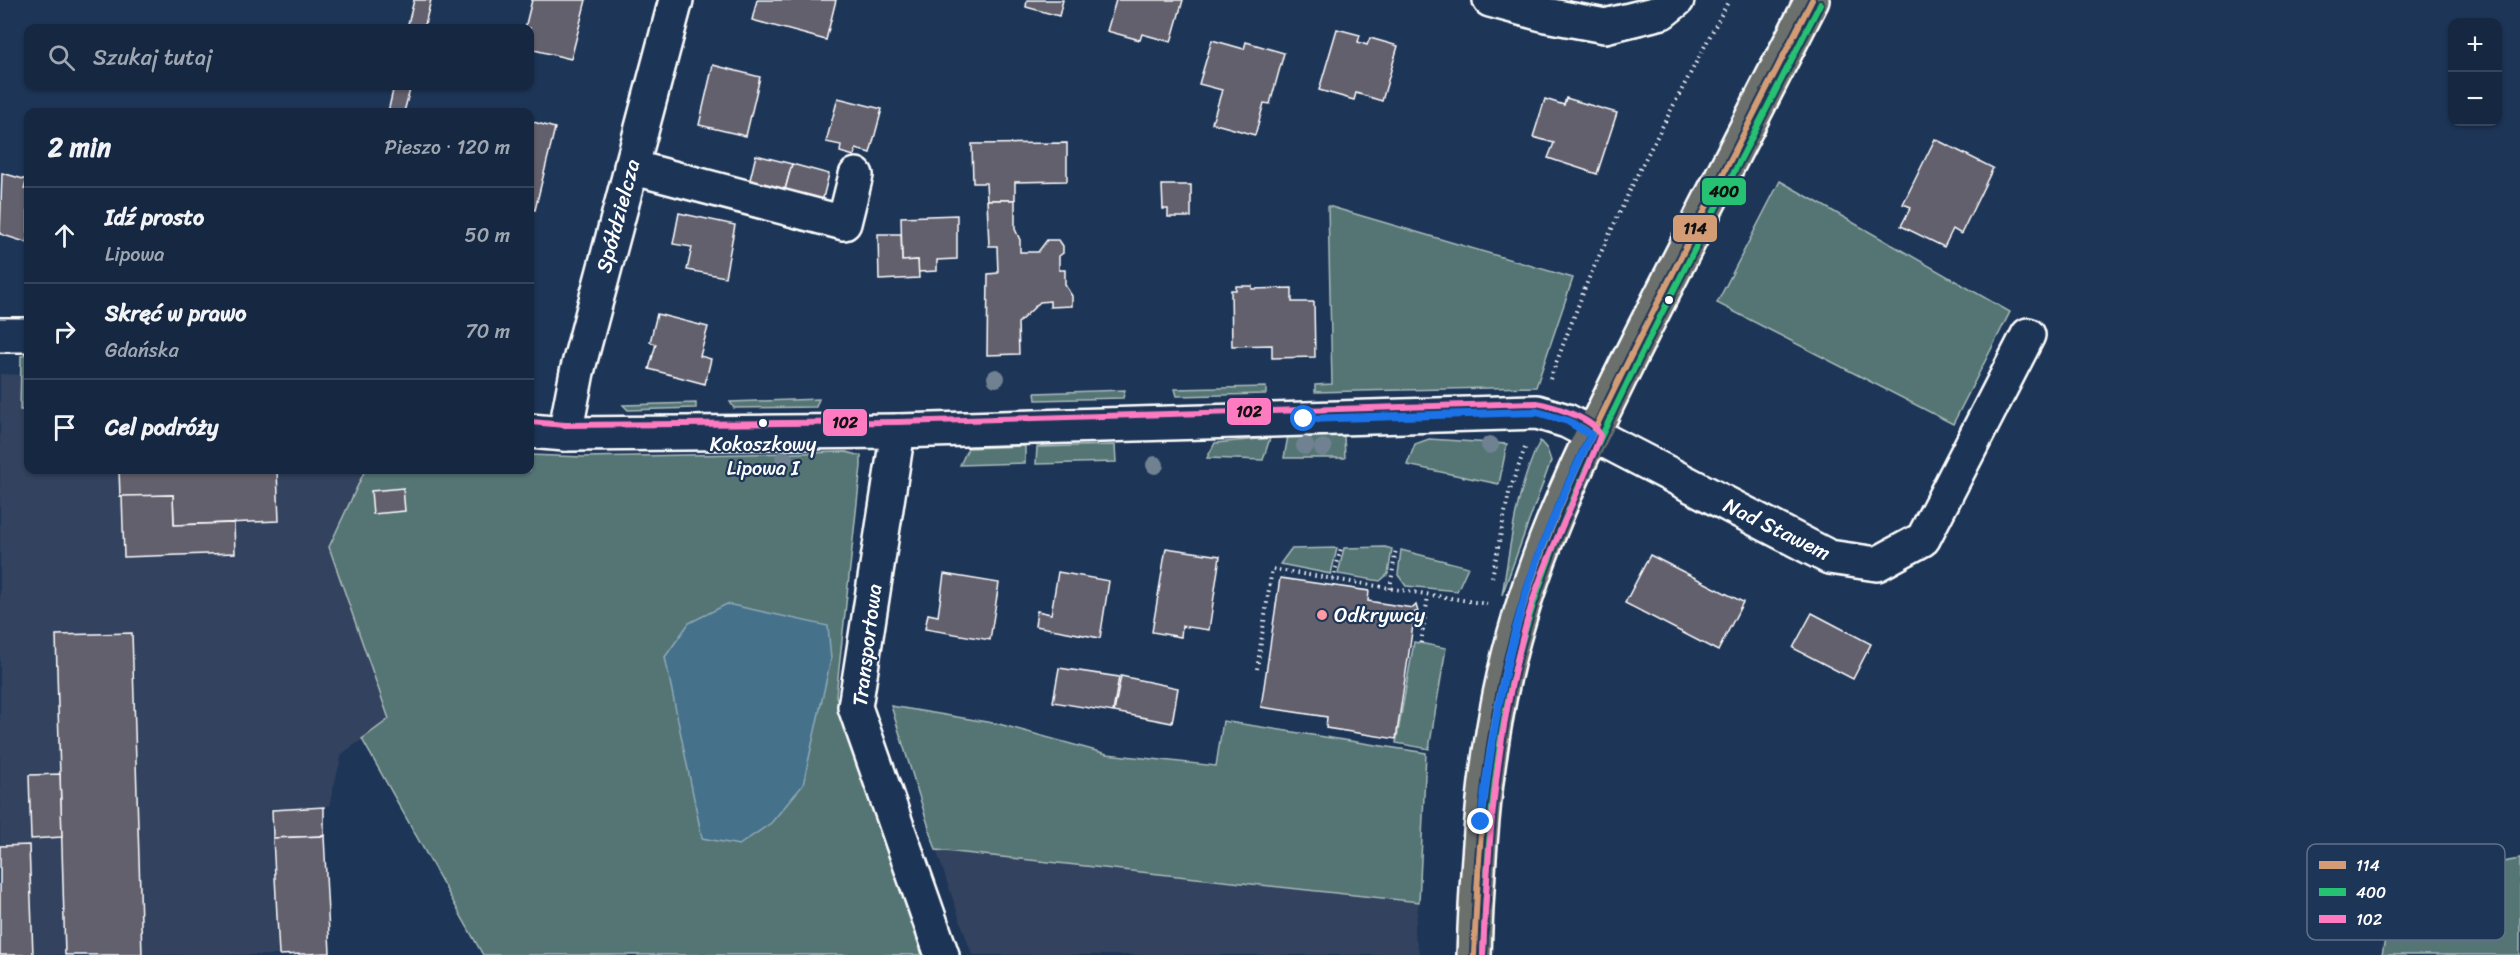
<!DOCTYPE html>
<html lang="pl">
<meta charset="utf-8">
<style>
body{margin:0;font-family:Sriracha,sans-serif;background:#1f3048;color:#f1f3f6}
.controls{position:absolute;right:18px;top:18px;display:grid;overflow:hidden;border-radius:12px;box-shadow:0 2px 4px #0004}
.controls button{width:54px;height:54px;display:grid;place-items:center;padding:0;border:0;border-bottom:2px solid #35445a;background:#162841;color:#f1f3f6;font:30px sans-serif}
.stop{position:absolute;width:18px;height:18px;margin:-14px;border:4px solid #1a73e8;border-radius:50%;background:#fff}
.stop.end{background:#1a73e8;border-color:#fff;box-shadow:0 2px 6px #0008}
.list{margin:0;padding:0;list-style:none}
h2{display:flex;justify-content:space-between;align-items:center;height:78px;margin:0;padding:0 24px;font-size:26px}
h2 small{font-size:20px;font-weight:400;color:#9ea6b1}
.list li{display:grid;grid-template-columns:39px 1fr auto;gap:18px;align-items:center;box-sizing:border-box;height:96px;padding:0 24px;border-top:2px solid #35445a}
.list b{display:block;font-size:22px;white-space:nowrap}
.list p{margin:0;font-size:20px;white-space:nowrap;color:#9ea6b1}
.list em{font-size:20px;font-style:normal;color:#9ea6b1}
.icon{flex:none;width:33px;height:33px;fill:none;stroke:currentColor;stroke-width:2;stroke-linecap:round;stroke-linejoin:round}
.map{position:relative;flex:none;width:2520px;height:955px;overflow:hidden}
.search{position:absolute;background:#162841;box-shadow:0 2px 4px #0004;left:24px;top:24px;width:510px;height:66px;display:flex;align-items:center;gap:15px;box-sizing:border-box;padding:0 21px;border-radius:12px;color:#9ea6b1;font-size:22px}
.panel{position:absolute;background:#162841;box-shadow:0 2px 4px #0004;left:24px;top:108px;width:510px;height:366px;border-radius:12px}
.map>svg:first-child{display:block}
</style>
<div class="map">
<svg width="2520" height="955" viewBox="0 0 2520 955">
<rect width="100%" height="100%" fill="#1d3557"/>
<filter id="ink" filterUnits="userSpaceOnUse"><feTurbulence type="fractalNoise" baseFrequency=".0167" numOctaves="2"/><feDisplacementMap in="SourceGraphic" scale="12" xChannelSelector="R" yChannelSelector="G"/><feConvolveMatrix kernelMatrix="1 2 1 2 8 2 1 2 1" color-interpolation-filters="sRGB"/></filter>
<g filter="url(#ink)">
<g fill="#32425e">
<path d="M0 374 28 375V470H365L329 547 389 720 342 754 329 806 270 809 278 955H0Z"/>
<path d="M936 850 1419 902 1414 933 1420 955H972Z"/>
</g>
<g fill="#547574" stroke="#aababa" stroke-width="1.5">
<path d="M1780 181 2010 312 1953 424 1717 303Z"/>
<path d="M1328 206 1573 278 1536 387 1315 392V385L1332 384Z"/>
<path d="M28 355V410H20L21 356Z"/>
<path d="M1266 387V394L1177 396 1175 389Z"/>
<path d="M1125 390 1123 398 1036 400 1035 393Z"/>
<path d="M819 399 816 407 734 408 730 402Z"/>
<path d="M696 403V408L628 410 623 405Z"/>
<path d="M1344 435 1345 458H1284L1288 436Z"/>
<path d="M1270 438 1263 460 1207 458 1215 443Z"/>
<path d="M1429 439 1507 444 1499 484 1407 465 1415 444Z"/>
<path d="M1540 441 1547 449 1551 461 1502 595C1511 543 1516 488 1540 441Z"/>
<path d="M1115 445 1116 462 1036 464 1037 447Z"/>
<path d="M1025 446V463L960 465 968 448Z"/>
<path d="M846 452 861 456V466L836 696 922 955H483L362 739 389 719 329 547 365 470H530V455L583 457Z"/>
<path d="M1385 547 1392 549 1388 574 1380 581 1338 574 1344 548Z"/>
<path d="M1337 548 1331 574 1280 564 1291 549Z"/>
<path d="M1401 550 1468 567 1457 591 1406 586 1398 575Z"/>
<path d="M1414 642 1446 648 1429 749 1396 743Z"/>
<path d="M891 706 999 724 1107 754 1216 766 1223 721 1426 753 1419 902 936 850Z"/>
<path d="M2520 859V955H2382L2387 929 2358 908 2355 888Z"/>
</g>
<path fill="#45718a" stroke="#8faab9" stroke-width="1.5" d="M727 604 828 626 831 659 803 785 771 823 739 845 702 838 665 657 689 623Z"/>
<g fill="#63606e" stroke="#fff" stroke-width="1.5">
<path d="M414 0H431L424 28H407Z"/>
<path d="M532 0H586L571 59 530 49V28H525Z"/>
<path d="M757 0H836L826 40 752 20Z"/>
<path d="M1027 0H1063L1059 16 1026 7Z"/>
<path d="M1116 0H1183L1171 42 1142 34 1140 40 1107 31Z"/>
<path d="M1337 29 1360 35 1358 42 1367 45 1370 38 1398 46 1382 101 1356 93 1354 100 1319 90Z"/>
<path d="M1212 40 1244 49 1246 42 1284 53 1270 104 1264 103 1255 135 1212 123 1222 90 1199 84Z"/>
<path d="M713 65 760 77 746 136 699 125Z"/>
<path d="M394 86H411L404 112H388Z"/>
<path d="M838 98 882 109 870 153 856 149 854 156 840 152 841 145 826 142Z"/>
<path d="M1566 98 1617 113 1597 174 1548 158 1554 143 1533 137 1545 99 1564 105Z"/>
<path d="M530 121 555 128 535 210 530 208Z"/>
<path d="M1935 139 1993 168 1961 234 1953 229 1944 247 1901 226 1911 207 1903 204Z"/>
<path d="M1067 143V181L1015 182V200H987L986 183H973L972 144Z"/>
<path d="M756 155 792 164 783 197 748 188Z"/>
<path d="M792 164 829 174 821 206 783 197Z"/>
<path d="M2 173 27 180 24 189 28 190V243L0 234Z"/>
<path d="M1162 185H1191V217H1168V209H1163Z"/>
<path d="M987 200H1015V229L1020 240V252H1038L1047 240H1059L1063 246V253L1059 256V270H1065V285L1072 296V306L1050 307V301L1040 302 1018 323 1019 354 987 355 988 274 998 273 997 246H989Z"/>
<path d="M679 213 735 225 725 277 687 270 692 247 673 244Z"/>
<path d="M957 215V259L937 260V271L918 272V260L902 261 901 217Z"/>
<path d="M878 234H901L902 261 918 260 919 278 879 280Z"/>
<path d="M1236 286H1252V289L1292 288V302H1314L1315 357 1272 358V345L1232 346 1231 290H1236Z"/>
<path d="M657 314 708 327 700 356 711 359 705 384 649 369 656 344 650 342Z"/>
<path d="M119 470H277L279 521 174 525 173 495 120 497Z"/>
<path d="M403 488 405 511 373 514 371 491Z"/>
<path d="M173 495 174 525 234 523 235 553 124 557 122 496Z"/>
<path d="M1166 548 1220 556 1209 630 1182 626 1181 637 1152 632Z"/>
<path d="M1650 555 1743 602 1718 651 1625 603Z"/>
<path d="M1058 572 1109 581 1100 638 1035 626 1037 611 1051 614Z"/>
<path d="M944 574 999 583 990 640 925 629 928 614 938 616Z"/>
<path d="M1280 578 1369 591 1368 601 1413 608 1416 605 1418 612H1415L1396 739 1326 728 1327 717 1261 707Z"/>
<path d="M1812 613 1871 644 1853 679 1793 648Z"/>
<path d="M132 633 142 955H65L56 635Z"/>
<path d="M1059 668 1119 677 1113 712 1053 702Z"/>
<path d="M1121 676 1178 688 1172 723 1114 712Z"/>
<path d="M60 774 62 837 31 839 29 775Z"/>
<path d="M324 807V836L273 838 272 810Z"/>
<path d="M324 836 330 953 279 955 273 838Z"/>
<path d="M29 845 33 955H0V846Z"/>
</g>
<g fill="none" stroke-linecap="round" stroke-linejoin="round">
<g stroke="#fff" stroke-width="38">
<g id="minor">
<path d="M1490 0 1546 15 1605 26 1662 12 1677 0"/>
<path d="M631 167 844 223 856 175"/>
<path d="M0 335H28"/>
<path d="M530 431 565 434 898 431 1537 412 1567 421 1829 557 1877 564 1923 539 2028 335"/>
<path d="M898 431 855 707 942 955"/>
<path d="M565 434 577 372 676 0"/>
</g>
</g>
<g stroke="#fff" stroke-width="38">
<path id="major" d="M1474 955C1478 842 1486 728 1519 619 1549 518 1596 425 1643 331 1699 220 1756 110 1812 0"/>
</g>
<g stroke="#fff" stroke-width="4" stroke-dasharray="1.5 4.5" stroke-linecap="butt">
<path d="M1550 379 1588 280 1640 169 1729 0"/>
<path d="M1492 577 1509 493 1525 448"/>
<path d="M1333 580 1341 548"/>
<path d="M1390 589 1396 548"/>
<path d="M1421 643 1428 596"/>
<path d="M1257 669 1272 569 1487 604"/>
</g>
<use href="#minor" stroke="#1d3557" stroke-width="33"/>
<use href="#major" stroke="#6c706d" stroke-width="33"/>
<g stroke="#1d3557" stroke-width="10">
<path id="bus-1" d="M1474 955C1478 856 1484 755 1508 659 1539 537 1596 424 1653 312 1705 208 1759 104 1812 0"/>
</g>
<g stroke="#1d3557" stroke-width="10">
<path id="bus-2" d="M1483 955C1487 856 1492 756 1517 660 1549 538 1605 426 1661 315 1714 211 1767 108 1820 4"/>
</g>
<g stroke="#1d3557" stroke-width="10">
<path id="bus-3" d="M531 422 565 425 898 422 1537 403C1552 406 1597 419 1600 436 1580 492 1551 544 1533 600 1498 715 1488 835 1483 955"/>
</g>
<use href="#bus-1" stroke="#d39c74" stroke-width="6"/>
<use href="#bus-2" stroke="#26c172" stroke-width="6"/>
<use href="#bus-3" stroke="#fe7ac1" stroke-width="6"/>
</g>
<g fill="#6f8291">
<circle cx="996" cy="378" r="9"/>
<circle cx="1490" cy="445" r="9"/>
<circle cx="1305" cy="446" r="9"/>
<circle cx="1323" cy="448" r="9"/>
<circle cx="784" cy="459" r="9"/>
<circle cx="1155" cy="465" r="9"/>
</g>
</g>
<g fill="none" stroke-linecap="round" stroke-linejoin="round" filter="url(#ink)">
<path stroke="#1a73e8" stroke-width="8" d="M1304 419 1537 412 1568 421 1591 435C1571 478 1551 521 1535 566 1506 649 1491 735 1481 822"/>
</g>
<g fill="#fff" stroke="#1d3557" stroke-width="2">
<circle cx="1669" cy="300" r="5"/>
<circle cx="763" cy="423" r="5"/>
</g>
<circle fill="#ff9aa2" stroke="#1d3557" stroke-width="2" cx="1322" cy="615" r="6"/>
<g text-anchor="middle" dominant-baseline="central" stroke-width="4.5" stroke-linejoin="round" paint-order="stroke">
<g font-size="20" fill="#fff" stroke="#1d3557">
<text x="763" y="444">Kokoszkowy<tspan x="763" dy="24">Lipowa I</tspan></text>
</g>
<g font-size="21" fill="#fff" stroke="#1d3557">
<text transform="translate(618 216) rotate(-75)">Spółdzielcza</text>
<text transform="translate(1777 529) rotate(26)">Nad Stawem</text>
<text transform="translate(867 645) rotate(-83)">Transportowa</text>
</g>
<g font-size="21" fill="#fff" stroke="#1d3557" text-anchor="start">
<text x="1334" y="615">Odkrywcy</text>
</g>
</g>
<rect x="2307" y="844" width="198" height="96" rx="9" fill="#1d3557" stroke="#617289" stroke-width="1.5"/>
<rect x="2319" y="861" width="27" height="8" fill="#d39c74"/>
<rect x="2319" y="888" width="27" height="8" fill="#26c172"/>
<rect x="2319" y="915" width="27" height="8" fill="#fe7ac1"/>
<g font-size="16" fill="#fff">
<text x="2356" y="871">114</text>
<text x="2356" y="898">400</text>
<text x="2356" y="925">102</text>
</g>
<g stroke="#1d3557" stroke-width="2">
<rect x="1701" y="177" width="46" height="29" rx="6" fill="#26c172"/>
<rect x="1672" y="214" width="46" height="29" rx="6" fill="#d39c74"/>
<rect x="1226" y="397" width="46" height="29" rx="6" fill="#fe7ac1"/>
<rect x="822" y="408" width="46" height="29" rx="6" fill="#fe7ac1"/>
</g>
<g font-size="16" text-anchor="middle" font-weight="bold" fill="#111">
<text x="1724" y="197">400</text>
<text x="1695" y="234">114</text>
<text x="1249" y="417">102</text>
<text x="845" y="428">102</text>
</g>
</svg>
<div class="controls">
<button>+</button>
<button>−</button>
</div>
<div class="stop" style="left:1304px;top:419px"></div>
<div class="stop end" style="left:1481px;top:822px"></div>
<div class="search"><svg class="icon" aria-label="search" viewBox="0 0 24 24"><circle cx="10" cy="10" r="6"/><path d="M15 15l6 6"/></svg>Szukaj tutaj</div>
<section class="panel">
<h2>2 min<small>Pieszo · 120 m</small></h2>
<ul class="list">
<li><svg class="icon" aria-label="ahead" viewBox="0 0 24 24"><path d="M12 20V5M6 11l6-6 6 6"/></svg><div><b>Idź prosto</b><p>Lipowa</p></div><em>50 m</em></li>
<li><svg class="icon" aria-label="right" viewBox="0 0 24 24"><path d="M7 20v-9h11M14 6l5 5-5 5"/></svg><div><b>Skręć w prawo</b><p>Gdańska</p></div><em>70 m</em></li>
<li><svg class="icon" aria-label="arrive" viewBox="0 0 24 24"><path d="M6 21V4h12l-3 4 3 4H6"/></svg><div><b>Cel podróży</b></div></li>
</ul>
</section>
</div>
